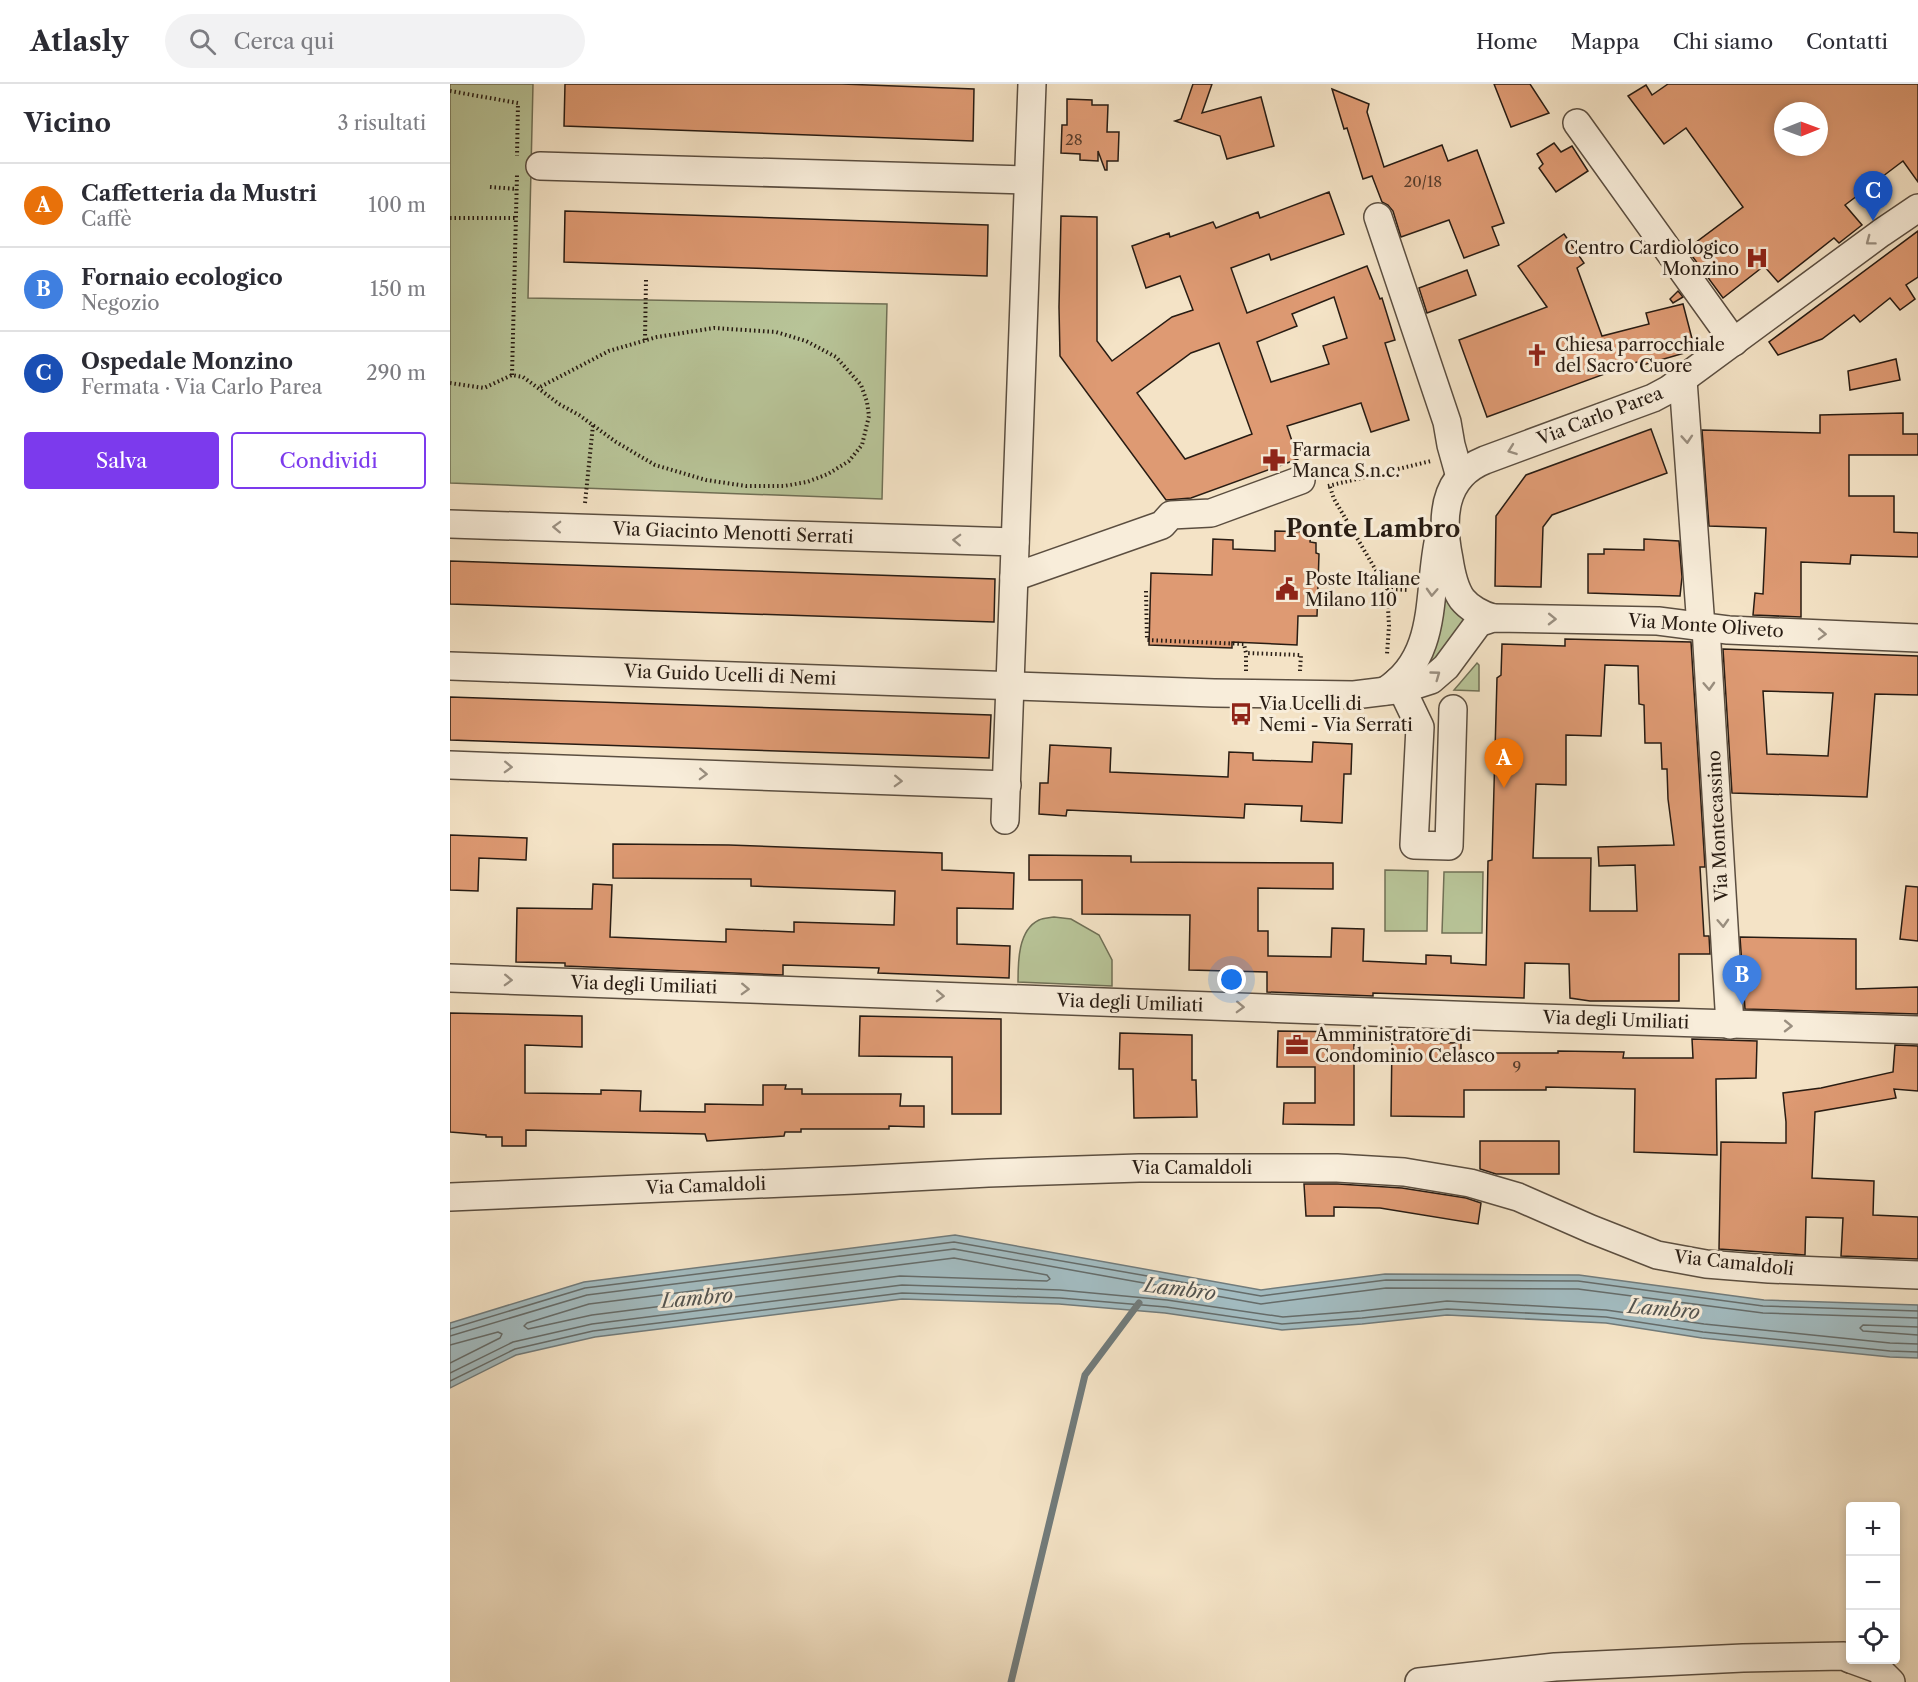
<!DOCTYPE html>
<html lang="it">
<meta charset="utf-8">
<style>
body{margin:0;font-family:"Libre Caslon Text",serif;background:#f2f2f3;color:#2b2b33}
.controls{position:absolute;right:18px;bottom:18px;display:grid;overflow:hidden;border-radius:6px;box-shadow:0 3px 9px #0003}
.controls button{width:54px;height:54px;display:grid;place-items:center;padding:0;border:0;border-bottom:2px solid #e1e1e2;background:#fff;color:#2b2b33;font:30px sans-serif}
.compass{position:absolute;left:1324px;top:18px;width:54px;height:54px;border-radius:50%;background:#fff;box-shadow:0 3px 9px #0003;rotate:89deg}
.you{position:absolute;left:782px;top:896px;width:21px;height:21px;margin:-15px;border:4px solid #fff;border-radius:50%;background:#1a73e8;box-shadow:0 0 0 9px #1a73e833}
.badge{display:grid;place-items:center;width:39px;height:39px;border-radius:50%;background:#7c3aed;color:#fff;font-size:20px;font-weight:700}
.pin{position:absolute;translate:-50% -50px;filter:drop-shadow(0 2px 3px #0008)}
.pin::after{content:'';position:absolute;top:32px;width:21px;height:18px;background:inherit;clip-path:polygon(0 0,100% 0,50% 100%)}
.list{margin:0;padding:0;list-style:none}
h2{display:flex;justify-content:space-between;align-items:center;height:78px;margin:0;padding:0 24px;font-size:26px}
h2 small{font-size:20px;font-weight:400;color:#7c7c81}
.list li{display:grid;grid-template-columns:39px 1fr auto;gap:18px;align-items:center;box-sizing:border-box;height:84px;padding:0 24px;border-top:2px solid #e1e1e2}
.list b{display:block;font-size:22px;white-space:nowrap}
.list p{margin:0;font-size:20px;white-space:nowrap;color:#7c7c81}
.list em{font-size:20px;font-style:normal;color:#7c7c81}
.actions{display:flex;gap:12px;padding:18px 24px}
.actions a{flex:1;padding:14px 0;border:2px solid #7c3aed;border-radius:6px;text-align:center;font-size:21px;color:#7c3aed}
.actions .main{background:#7c3aed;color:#fff}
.icon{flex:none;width:33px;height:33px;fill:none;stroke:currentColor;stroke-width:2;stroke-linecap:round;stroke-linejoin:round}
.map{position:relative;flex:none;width:1468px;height:1598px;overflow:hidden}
header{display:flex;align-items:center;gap:36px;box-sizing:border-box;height:84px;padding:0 30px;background:#fff;border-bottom:2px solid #e1e1e2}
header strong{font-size:28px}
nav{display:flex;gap:33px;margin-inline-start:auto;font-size:21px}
.search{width:420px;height:54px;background:#f2f2f3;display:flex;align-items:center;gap:15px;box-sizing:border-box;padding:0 21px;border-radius:33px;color:#7c7c81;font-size:22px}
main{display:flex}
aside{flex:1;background:#fff}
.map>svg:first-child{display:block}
</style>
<header>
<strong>Atlasly</strong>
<div class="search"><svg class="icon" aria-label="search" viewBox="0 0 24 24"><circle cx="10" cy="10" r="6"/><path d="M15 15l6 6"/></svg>Cerca qui</div>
<nav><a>Home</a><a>Mappa</a><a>Chi siamo</a><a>Contatti</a></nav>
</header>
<main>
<aside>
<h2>Vicino<small>3 risultati</small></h2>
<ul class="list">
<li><span class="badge" style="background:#e8710a">A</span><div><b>Caffetteria da Mustri</b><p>Caffè</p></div><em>100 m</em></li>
<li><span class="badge" style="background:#3f7fe0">B</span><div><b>Fornaio ecologico</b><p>Negozio</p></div><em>150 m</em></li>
<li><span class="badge" style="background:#1a4fb4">C</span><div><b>Ospedale Monzino</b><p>Fermata · Via Carlo Parea</p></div><em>290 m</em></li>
</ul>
<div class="actions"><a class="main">Salva</a><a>Condividi</a></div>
</aside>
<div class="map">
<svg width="1468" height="1598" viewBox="0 0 1468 1598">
<rect width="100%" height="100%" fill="#f4e3c6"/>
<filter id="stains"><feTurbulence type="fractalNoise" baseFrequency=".00333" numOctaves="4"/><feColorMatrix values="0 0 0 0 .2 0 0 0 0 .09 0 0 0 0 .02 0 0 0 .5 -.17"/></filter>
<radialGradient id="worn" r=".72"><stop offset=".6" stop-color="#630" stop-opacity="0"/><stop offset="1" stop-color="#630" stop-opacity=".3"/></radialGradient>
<g fill="#b8c498" stroke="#707056" stroke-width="1.5">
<path d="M0 0H83L78 214 437 220 432 415 0 399Z"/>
<path d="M998 511 1020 533 989 579 974 583 991 512Z"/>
<path d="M1027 579 1029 581V607L1004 606Z"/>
<path d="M935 786 978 787 977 847H935Z"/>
<path d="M994 788H1033L1032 849H992Z"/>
<path d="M604 833 621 835 649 851 662 876V902L568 898C568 878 568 846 589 836 593 834 599 834 604 833Z"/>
</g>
<path fill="#a2bbc0" stroke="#717b7b" stroke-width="1.5" d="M505 1151 811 1206 935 1190 1129 1191 1314 1216 1468 1221V1274L1440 1273 1252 1254 1156 1239 997 1231 912 1240 832 1246 715 1229 609 1220 452 1215 145 1253 66 1271 0 1304V1239L134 1198Z"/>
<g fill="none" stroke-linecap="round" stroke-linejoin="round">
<g stroke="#656c6a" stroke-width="1.5">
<path d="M504 1174 597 1191 600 1195 597 1197 450 1192 142 1231 78 1245 74 1242 77 1239 139 1220Z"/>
<path d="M1468 1243 1413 1241 1410 1244 1413 1247 1468 1251"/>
<path d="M0 1245 135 1204 504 1158 811 1212 936 1196 1128 1197 1313 1222 1468 1227"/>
<path d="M0 1252 137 1211 504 1165 811 1220 936 1204 1128 1205 1313 1229 1468 1234"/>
<path d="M0 1261 48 1248 52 1250 50 1254 0 1279"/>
<path d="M0 1289 63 1258 142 1240 452 1201 610 1206 717 1216 833 1233 911 1227 997 1217 1156 1226 1254 1240 1440 1259 1468 1260"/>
<path d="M0 1297 65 1265 143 1247 452 1209 610 1214 716 1223 832 1240 912 1234 997 1225 1156 1233 1253 1248 1440 1267 1468 1268"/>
</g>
<path stroke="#717b7b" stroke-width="7" d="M561 1598 635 1291 689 1219"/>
</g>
<g fill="#de9a73" stroke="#281c13" stroke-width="1.5" fill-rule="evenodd">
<path d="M115 0H392L524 5 523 57 114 42Z"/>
<path d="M743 0H762L752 29 811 13 824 62 777 75 770 52 725 37 731 35Z"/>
<path d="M1044 0H1080L1099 29 1061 43Z"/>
<path d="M1218 0H1468V98L1453 77 1395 121 1412 141 1389 159 1384 154 1328 198 1314 182 1273 214 1237 165 1293 123 1236 44 1214 60 1178 12 1196 1 1202 11ZM1333 27H1369V63H1333Z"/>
<path d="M882 5 919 20 917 28 934 83 992 61 998 77 1027 66 1054 139 1042 143 1049 161 1014 174 999 136 951 153 943 127 938 121 932 118 922 92 913 95 897 44 894 45Z"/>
<path d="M617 15 642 16V21H658L657 48H669L668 77H657V86H655L648 67V77L630 76V70L611 69 612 41H617Z"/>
<path d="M1104 59 1111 68 1122 62 1138 87 1106 108 1089 84 1093 80 1087 70Z"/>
<path d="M879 108 894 150 821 176 819 170 781 184 797 229 917 182 930 215 932 214 945 256 935 259 959 336 921 348 911 319 837 342 848 375 741 414 716 416 610 272 609 223 611 132 647 133V257L662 277 722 233 743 226 730 192 696 204 682 162 719 149 720 153 763 138 766 144 808 128 810 134ZM884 213 897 254 873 262 879 280 821 298 807 258 847 242 842 230ZM769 259 802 350 735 375 687 309 741 269Z"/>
<path d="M115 127 538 141 537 192 114 178Z"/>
<path d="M1468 147V193L1456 201 1465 215 1450 226 1440 214 1410 238 1404 231 1372 255 1328 271 1319 258Z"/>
<path d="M1114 150 1134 179 1127 184 1152 252 1199 240 1196 229 1233 220 1245 266 1193 281 1187 278 1037 333 1009 256 1097 223 1068 182Z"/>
<path d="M1017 186 1026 211 977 229 969 204Z"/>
<path d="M1228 207 1233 213 1223 219 1220 215Z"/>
<path d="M1446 275 1450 296 1400 306 1398 287Z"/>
<path d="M1453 329V350H1468V371H1399V412H1444V448L1468 449V473L1401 471 1400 480 1351 478V533L1303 531 1305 509 1313 510 1316 444 1259 442 1252 346 1370 349V331Z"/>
<path d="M1201 345 1217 389 1102 431 1093 443 1091 503 1045 502 1046 432 1076 391Z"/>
<path d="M825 447 861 448 860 458 866 459V469L869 470 867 532H848L847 561 782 558V564L699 561 701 489 762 491 763 455 783 456V465L825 467Z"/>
<path d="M1194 455 1229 457 1232 493 1230 512 1138 509V470H1154V465L1194 466Z"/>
<path d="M0 477 545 495 544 538 0 520Z"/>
<path d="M1115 555 1241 558 1255 783H1250L1254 852H1259L1260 870H1229V917H1140L1120 914 1119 880 1075 879 1074 914 923 909V912L817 908V888L739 886 740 831 632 830V796H579V771L681 772V778L883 779V805L808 804V847H818V872L881 873 882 844 914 845 913 877 976 880V871L1001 872V879L1036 881 1038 777 1042 776 1047 594 1051 591 1052 560 1115 562ZM1155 581 1188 582 1189 620 1194 621 1195 659H1211L1212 685H1217L1218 715 1224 761 1148 763 1149 782 1185 781 1187 827H1140L1141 774H1083L1086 700 1116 701V651L1151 652Z"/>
<path d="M1273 565 1468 572V611L1425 610 1417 713 1282 709ZM1313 607 1383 609 1378 672 1317 670Z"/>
<path d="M0 613 541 631 539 674 0 656Z"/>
<path d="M863 658 902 660 901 690H894L892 739 851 737 852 722 795 720 794 734 617 726 616 732 589 730 590 699H598L600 661 661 664 660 688 778 693 779 668 803 669V676L862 678Z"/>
<path d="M0 751 77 754 76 776 29 774 28 807 0 806Z"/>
<path d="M163 760 279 761 492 769V786L564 789 563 825 507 824V860L560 862 559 894 428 889 429 884 333 881V891L115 882V879L66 878 67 824 142 825 143 800 162 801 160 853 276 858V845L344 848V838L444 841 445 807 301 802V795L163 794Z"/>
<path d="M1456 802 1468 803V857L1450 855Z"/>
<path d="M1290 853 1406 855V905L1468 903V930L1295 925Z"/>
<path d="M0 929 132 932V963L75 961V1009L151 1010V1006L191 1007 190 1027 255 1028V1020L313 1021V1001H336L335 1005H352V1010H451L450 1022H474V1043L439 1042V1045H351V1048H335L334 1052 257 1057 255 1050 76 1046V1062H52V1053H36V1051L0 1048Z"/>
<path d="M410 932 551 935V1030H502V973L409 972Z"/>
<path d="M828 947 904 948V1041L833 1040 834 1019H865V983H827Z"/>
<path d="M670 949 742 951V996H746L747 1033 684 1034 683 985H669Z"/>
<path d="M1242 955 1307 957 1306 994 1266 995 1267 1071 1184 1068 1185 1005 1096 1003V1006H1014V1033L941 1032 942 958 1011 959V969H1108V967L1174 968 1173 974H1243Z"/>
<path d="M1445 961 1468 962V1007L1444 1005 1446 1014 1365 1028 1362 1094 1424 1097 1423 1131 1468 1133V1175L1391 1172 1393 1134 1356 1133 1355 1171 1269 1165 1271 1058 1336 1059V1038L1333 1009 1371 1004 1443 988Z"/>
<path d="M1030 1057H1109V1090H1046L1030 1085Z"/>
<path d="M854 1100H888L952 1104 1016 1114 1031 1119 1028 1140 930 1124 884 1123V1132H856Z"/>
</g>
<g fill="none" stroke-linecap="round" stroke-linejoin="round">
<g stroke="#5b4e40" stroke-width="30">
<g id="minor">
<path d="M1127 39 1284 258"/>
<path d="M90 82 578 96"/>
<path d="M928 133 997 338 1001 361 1010 393"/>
<path d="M1233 296 1251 543"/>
<path d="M0 440 565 458"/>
<path d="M564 493 712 441 721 431 761 429 851 396"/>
<path d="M1043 534C1032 531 1019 524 1012 515 1004 504 1001 488 999 475 991 436 992 393 1035 376L1203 314 1218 306 1431 149 1468 124"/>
<path d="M1256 544 1280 941"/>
<path d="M0 582 764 609 904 611 953 605 981 596 996 583 1027 541 1031 538 1043 534 1208 537 1278 546 1468 554"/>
<path d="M948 597 970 643 964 761 999 762 1003 625"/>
<path d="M935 607C990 573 977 506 989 454"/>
<path d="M0 681 557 701"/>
<path d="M555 736 582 0"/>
<path d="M0 894 1030 932 1468 946"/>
<path d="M0 1113 405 1096 538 1089 689 1084H887L954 1088 1020 1099 1068 1113 1141 1145 1207 1171 1256 1180 1319 1185 1468 1191"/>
<path d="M1403 1576 1428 1585 1441 1598"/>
<path d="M969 1598 1105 1583 1293 1574 1394 1572 1400 1575"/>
</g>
</g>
<g stroke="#281c13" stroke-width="4" stroke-dasharray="1.5 3" stroke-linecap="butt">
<path d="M0 7 68 19 67 72"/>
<path d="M40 103 67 105"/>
<path d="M0 134H66"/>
<path d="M195 256 196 196"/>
<path d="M62 291 67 91"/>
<path d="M0 299 34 304 62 291 73 293 88 304 109 320 129 331 166 358 205 381 256 396 296 402H334L357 398 378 390 399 377 412 361 419 332 417 318 411 301 386 273 356 257 326 248 264 244 207 253 159 267 88 304"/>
<path d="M878 402 981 377"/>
<path d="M880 403 884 415 937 505 939 542 937 570"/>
<path d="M135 419 143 341"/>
<path d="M937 505 959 506"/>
<path d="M696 507 697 556 794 560 796 569 851 571 850 587"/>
<path d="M796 587V569"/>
</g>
<use href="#minor" stroke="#f8edda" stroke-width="27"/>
</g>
<defs><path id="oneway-chevron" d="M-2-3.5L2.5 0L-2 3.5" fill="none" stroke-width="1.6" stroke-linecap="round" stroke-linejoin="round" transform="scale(1.5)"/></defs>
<g stroke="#9a8f80">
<use href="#oneway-chevron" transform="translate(1420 157) rotate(143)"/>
<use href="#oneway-chevron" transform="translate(1237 355) rotate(86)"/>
<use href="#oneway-chevron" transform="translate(1062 366) rotate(160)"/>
<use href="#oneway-chevron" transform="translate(107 443) rotate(-178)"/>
<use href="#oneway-chevron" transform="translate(507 456) rotate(-178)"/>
<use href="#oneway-chevron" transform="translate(982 508) rotate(93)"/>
<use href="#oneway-chevron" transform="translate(1102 535) rotate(1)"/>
<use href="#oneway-chevron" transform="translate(1372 550) rotate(2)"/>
<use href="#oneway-chevron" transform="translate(986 591) rotate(-36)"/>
<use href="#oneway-chevron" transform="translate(1259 602) rotate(87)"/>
<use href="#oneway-chevron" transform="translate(58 683) rotate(2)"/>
<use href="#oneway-chevron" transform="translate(253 690) rotate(2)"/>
<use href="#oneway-chevron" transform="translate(448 697) rotate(2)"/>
<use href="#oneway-chevron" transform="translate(1273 839) rotate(87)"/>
<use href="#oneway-chevron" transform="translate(58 896) rotate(2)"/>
<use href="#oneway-chevron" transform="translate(295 905) rotate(2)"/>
<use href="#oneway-chevron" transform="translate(490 912) rotate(2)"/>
<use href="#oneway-chevron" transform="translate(790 923) rotate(2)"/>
<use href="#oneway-chevron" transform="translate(1338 942) rotate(1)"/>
</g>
<defs>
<g id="hospital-bare" transform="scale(1.8)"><path d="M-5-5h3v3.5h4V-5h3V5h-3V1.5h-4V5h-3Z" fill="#8f2418" stroke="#f8edda" stroke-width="2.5" paint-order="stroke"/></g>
<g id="church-bare" transform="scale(1.8)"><path d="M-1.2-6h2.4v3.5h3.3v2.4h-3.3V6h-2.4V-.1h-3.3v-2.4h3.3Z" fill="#8f2418" stroke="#f8edda" stroke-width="2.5" paint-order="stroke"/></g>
<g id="pharmacy-bare" transform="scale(1.8)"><path d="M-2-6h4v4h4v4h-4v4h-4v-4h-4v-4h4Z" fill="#8f2418" stroke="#f8edda" stroke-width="2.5" paint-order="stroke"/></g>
<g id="civic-bare" transform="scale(1.8)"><path d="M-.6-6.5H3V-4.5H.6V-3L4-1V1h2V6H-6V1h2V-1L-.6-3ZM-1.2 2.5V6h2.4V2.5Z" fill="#8f2418" stroke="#f8edda" stroke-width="2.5" paint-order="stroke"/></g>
<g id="bus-bare" transform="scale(1.8)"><path d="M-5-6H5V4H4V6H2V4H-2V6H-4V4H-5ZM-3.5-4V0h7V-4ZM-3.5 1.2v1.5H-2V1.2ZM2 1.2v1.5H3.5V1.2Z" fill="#8f2418" stroke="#f8edda" stroke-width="2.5" paint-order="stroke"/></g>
<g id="office-bare" transform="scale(1.8)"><path d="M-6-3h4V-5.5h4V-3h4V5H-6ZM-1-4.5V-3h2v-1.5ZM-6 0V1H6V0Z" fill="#8f2418" stroke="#f8edda" stroke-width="2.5" paint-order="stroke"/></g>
</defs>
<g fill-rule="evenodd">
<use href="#hospital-bare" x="1307" y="174"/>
<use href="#church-bare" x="1087" y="271"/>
<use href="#pharmacy-bare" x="824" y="376"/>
<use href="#civic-bare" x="837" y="505"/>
<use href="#bus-bare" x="791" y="630"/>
<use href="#office-bare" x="847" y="961"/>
</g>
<g text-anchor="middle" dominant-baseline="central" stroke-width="6" stroke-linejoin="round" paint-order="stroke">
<g font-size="15" fill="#563c2b">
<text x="624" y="55">28</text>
<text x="973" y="97">20/18</text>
<text x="1067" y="982">9</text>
</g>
<g font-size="18" fill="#281c13" stroke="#f8edda" text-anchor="start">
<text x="1289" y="164" text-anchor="end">Centro Cardiologico<tspan x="1289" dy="21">Monzino</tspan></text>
<text x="1105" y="261">Chiesa parrocchiale<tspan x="1105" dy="21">del Sacro Cuore</tspan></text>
<text x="842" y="366">Farmacia<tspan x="842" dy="21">Manca S.n.c.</tspan></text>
<text x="855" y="495">Poste Italiane<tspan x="855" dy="21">Milano 110</tspan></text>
<text x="809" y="620">Via Ucelli di<tspan x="809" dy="21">Nemi - Via Serrati</tspan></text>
<text x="865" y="951">Amministratore di<tspan x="865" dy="21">Condominio Celasco</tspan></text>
</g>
<g font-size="18" fill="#281c13" stroke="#f8edda">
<text transform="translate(1150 332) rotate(-21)">Via Carlo Parea</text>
<text transform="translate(283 449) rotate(2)">Via Giacinto Menotti Serrati</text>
<text transform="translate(1256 542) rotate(4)">Via Monte Oliveto</text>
<text transform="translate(280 591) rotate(2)">Via Guido Ucelli di Nemi</text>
<text transform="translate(1268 742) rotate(-93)">Via Montecassino</text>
<text transform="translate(194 901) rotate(2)">Via degli Umiliati</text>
<text transform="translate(680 919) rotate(2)">Via degli Umiliati</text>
<text transform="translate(1166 936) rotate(2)">Via degli Umiliati</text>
<text x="742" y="1084">Via Camaldoli</text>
<text transform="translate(256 1102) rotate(-2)">Via Camaldoli</text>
<text transform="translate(1284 1179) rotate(6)">Via Camaldoli</text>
</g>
<g font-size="20" font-style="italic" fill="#535450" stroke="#f8edda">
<text transform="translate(730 1205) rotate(7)">Lambro</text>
<text transform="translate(247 1214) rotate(-5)">Lambro</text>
<text transform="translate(1214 1225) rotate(5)">Lambro</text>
</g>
<g font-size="24" font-weight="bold" fill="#281c13" stroke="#f8edda">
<text x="923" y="444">Ponte Lambro</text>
</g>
</g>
<rect width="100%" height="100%" filter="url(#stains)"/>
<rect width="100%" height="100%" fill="url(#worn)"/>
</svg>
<div class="controls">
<button>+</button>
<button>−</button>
<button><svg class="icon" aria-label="locate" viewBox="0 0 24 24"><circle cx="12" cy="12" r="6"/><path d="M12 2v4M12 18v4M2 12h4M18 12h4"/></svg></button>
</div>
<svg class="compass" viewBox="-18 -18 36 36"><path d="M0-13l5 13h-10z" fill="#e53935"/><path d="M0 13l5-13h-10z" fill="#7c7c81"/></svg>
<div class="you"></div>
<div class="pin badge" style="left:1054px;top:704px;background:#e8710a">A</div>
<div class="pin badge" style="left:1292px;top:921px;background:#3f7fe0">B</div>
<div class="pin badge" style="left:1423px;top:137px;background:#1a4fb4">C</div>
</div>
</main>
